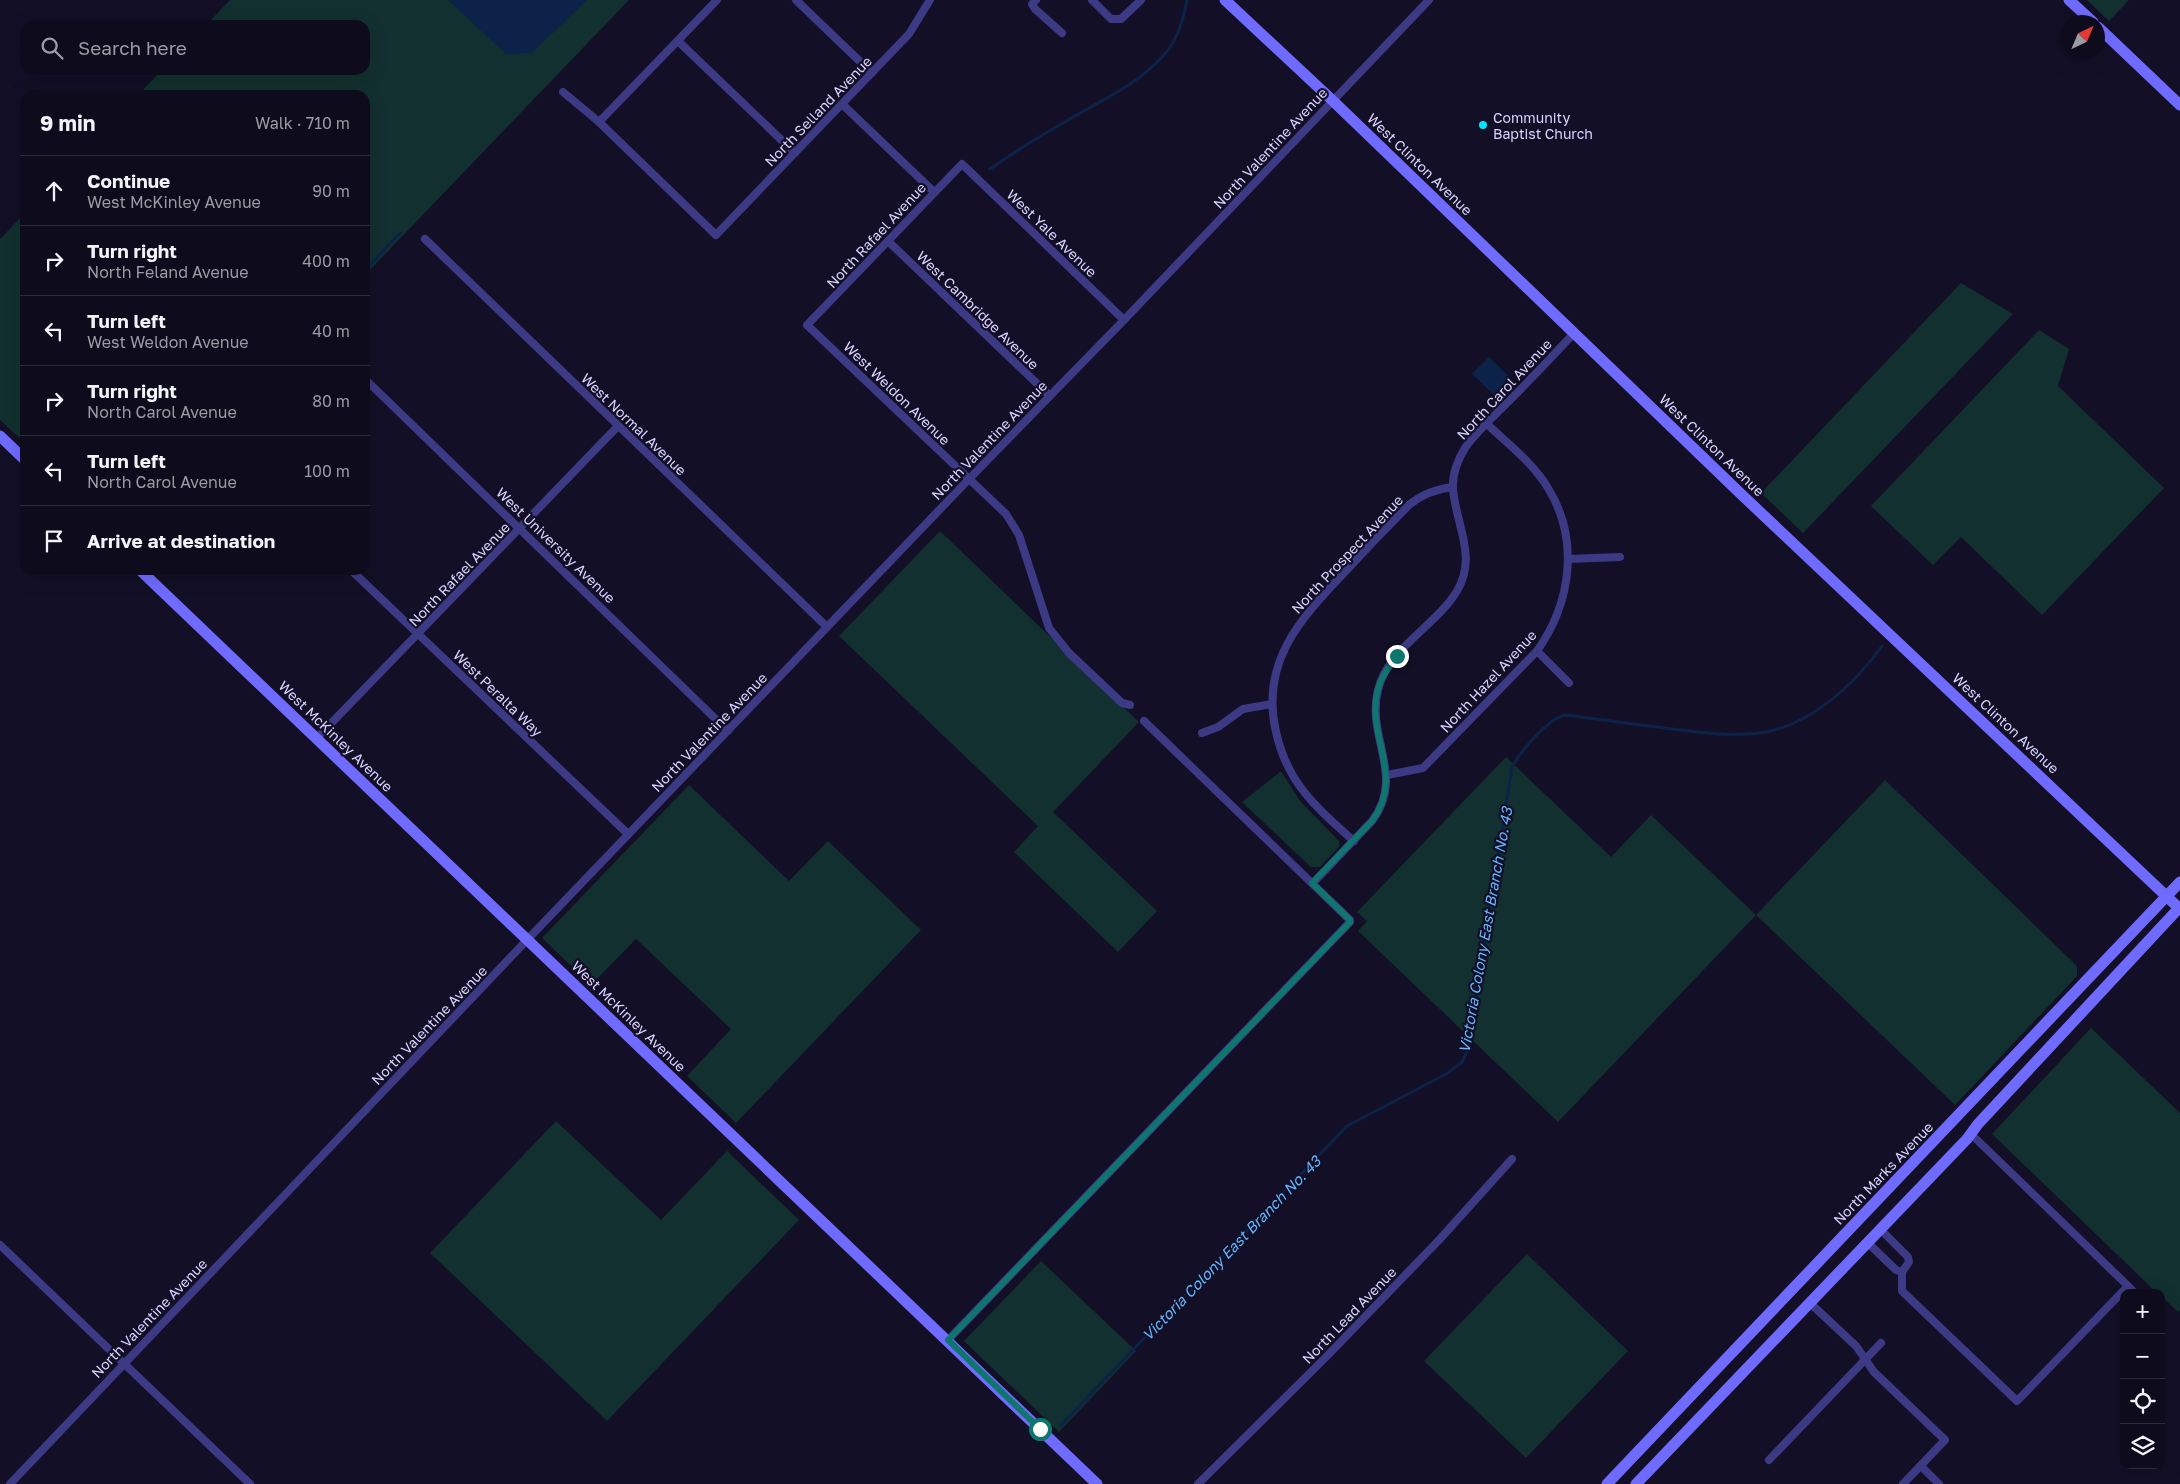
<!DOCTYPE html>
<meta charset="utf-8">
<style>
body{margin:0;font-family:"Golos Text",sans-serif;background:#171425;color:#f1f3f6}
.controls{position:absolute;right:15px;bottom:15px;display:grid;overflow:hidden;border-radius:10px;box-shadow:0 5px 20px #0002}
.controls button{width:45px;height:45px;display:grid;place-items:center;padding:0;border:0;border-bottom:1px solid #2e2b3b;background:#0e0b1c;color:#f1f3f6;font:25px sans-serif}
.compass{position:absolute;left:2060px;top:15px;width:45px;height:45px;border-radius:50%;background:#0e0b1c;box-shadow:0 5px 20px #0002;rotate:44deg}
.stop{position:absolute;width:15px;height:15px;margin:-11px;border:4px solid #0f766e;border-radius:50%;background:#fff}
.stop.end{background:#0f766e;border-color:#fff;box-shadow:0 1px 5px #0008}
.list{margin:0;padding:0;list-style:none}
h2{display:flex;justify-content:space-between;align-items:center;height:65px;margin:0;padding:0 20px;font-size:21px}
h2 small{font-size:16px;font-weight:400;color:#9b9ba3}
.list li{display:grid;grid-template-columns:32px 1fr auto;gap:15px;align-items:center;box-sizing:border-box;height:70px;padding:0 20px;border-top:1px solid #2e2b3b}
.list b{display:block;font-size:19px;white-space:nowrap}
.list p{margin:0;font-size:16px;white-space:nowrap;color:#9b9ba3}
.list em{font-size:16px;font-style:normal;color:#9b9ba3}
.icon{flex:none;width:28px;height:28px;fill:none;stroke:currentColor;stroke-width:2;stroke-linecap:round;stroke-linejoin:round}
.map{position:relative;flex:none;width:2180px;height:1484px;overflow:hidden}
.search{position:absolute;background:#0e0b1c;box-shadow:0 5px 20px #0002;left:20px;top:20px;width:350px;height:55px;display:flex;align-items:center;gap:12px;box-sizing:border-box;padding:0 18px;border-radius:15px;color:#9b9ba3;font-size:19px}
.panel{position:absolute;background:#0e0b1c;box-shadow:0 5px 20px #0002;left:20px;top:90px;width:350px;height:485px;border-radius:15px}
.map>svg:first-child{display:block}
</style>
<div class="map">
<svg width="2180" height="1484" viewBox="0 0 2180 1484">
<rect width="100%" height="100%" fill="#130f26"/>
<g fill="#12302f">
<path d="M230 0H629L365 275V95H138L162 70H365V25H206Z"/>
<path d="M2087 0H2129L2109 21Z"/>
<path d="M25 213V443L0 420V239Z"/>
<path d="M1961 283 2013 314 1803 533 1761 493Z"/>
<path d="M2039 330 2069 349 2058 386 2164 488 2042 615 1961 537 1933 565 1871 506Z"/>
<path d="M940 531 1139 722 1053 812 1157 911 1118 952 1014 852 1038 826 839 636Z"/>
<path d="M1506 757 1611 857 1651 815 1756 915 1885 780 2077 966V976L1955 1105 1756 915 1558 1122 1358 931 1367 921 1357 912Z"/>
<path d="M1281 771 1300 801 1339 841V847L1320 867H1311L1242 802Z"/>
<path d="M689 785 789 881 828 841 921 930 736 1123 687 1076 731 1029 636 939 591 985 542 938Z"/>
<path d="M2091 1028 2180 1113V1310L2178 1312 2161 1296V1293H2157L1992 1134Z"/>
<path d="M556 1121 661 1220 727 1151 799 1220 607 1421 430 1253Z"/>
<path d="M1527 1254 1628 1351 1526 1458 1424 1361Z"/>
<path d="M1041 1261 1136 1351 1059 1432 964 1341Z"/>
</g>
<g fill="#0c2248">
<path d="M448 0H587L532 53 506 54Z"/>
<path d="M1489 357 1517 384 1500 401 1472 374Z"/>
</g>
<g fill="none" stroke-linecap="round" stroke-linejoin="round">
<g stroke="#0c2248" stroke-width="3">
<path d="M990 169C1022 146 1057 126 1091 107 1118 92 1142 79 1163 56 1178 40 1183 20 1187 0"/>
<path d="M365 270 400 233"/>
<path d="M1061 1425 1347 1126 1448 1073 1462 1062 1468 1049 1512 767C1520 752 1549 717 1566 715 1596 719 1626 723 1656 727 1690 731 1725 737 1759 733 1809 727 1854 685 1882 646"/>
</g>
<g stroke="#3d3a85" stroke-width="8">
<path d="M796 0 872 73"/>
<path d="M1036 0 1032 4 1035 9 1062 33"/>
<path d="M1092 0 1111 19H1121L1141 0"/>
<path d="M678 41 795 153"/>
<path d="M563 92 599 122 716 235 909 34 930 0"/>
<path d="M842 104 934 192"/>
<path d="M599 122 717 0"/>
<path d="M425 239 827 627"/>
<path d="M889 242 1049 395"/>
<path d="M1124 320 962 164 807 325 1006 514 1019 535 1049 628 1069 653 1122 703 1130 705"/>
<path d="M365 379 728 731"/>
<path d="M1568 559 1620 557"/>
<path d="M351 570 628 834"/>
<path d="M1537 651 1569 683"/>
<path d="M1202 733 1218 727 1243 709 1272 704"/>
<path d="M317 738 618 426"/>
<path d="M1387 775 1423 768 1537 651C1571 603 1580 540 1548 488 1533 463 1508 444 1487 424"/>
<path d="M1354 841C1337 826 1319 811 1305 793 1291 776 1281 754 1276 732 1260 663 1299 620 1344 573 1365 550 1387 527 1409 505 1422 494 1436 489 1453 487"/>
<path d="M1313 883 1372 821C1406 776 1366 738 1378 690 1388 648 1436 626 1457 591 1478 556 1455 523 1453 488 1452 475 1458 459 1465 448 1476 432 1492 418 1506 404 1529 381 1552 357 1574 333"/>
<path d="M1868 1243 1896 1270 1902 1272 1909 1262 1908 1257 1881 1230"/>
<path d="M0 1245 250 1484"/>
<path d="M1902 1272V1291L2017 1401 2128 1286 1971 1134"/>
<path d="M2128 1286 2135 1293"/>
<path d="M1810 1303 1856 1346 1874 1372 1945 1440 1903 1484"/>
<path d="M948 1340 1350 922V920L1144 721"/>
<path d="M1769 1460 1881 1343"/>
<path d="M1921 1466 1939 1484"/>
<path d="M10 1484 527 940 969 479 1124 320 1429 0"/>
<path d="M1198 1484 1329 1354 1440 1239 1512 1159"/>
</g>
<g stroke="#6f6bff" stroke-width="11">
<path d="M1225 0 1332 100 1742 495 2180 909"/>
<path d="M2069 0 2093 22"/>
<path d="M2098 27 2180 105"/>
<path d="M0 436 25 460"/>
<path d="M140 570 1097 1484"/>
<path d="M1607 1484 2180 882"/>
<path d="M1636 1484 1967 1139 1978 1124 2180 907"/>
</g>
</g>
<g fill="none" stroke-linecap="round" stroke-linejoin="round">
<path stroke="#0f766e" stroke-width="6" d="M1040 1429 948 1340 1350 922V920L1312 883 1372 821C1407 774 1363 734 1379 686 1382 675 1390 666 1397 656"/>
</g>
<circle fill="#00e5ff" stroke="#130f26" stroke-width="2" cx="1483" cy="125" r="5"/>
<g text-anchor="middle" dominant-baseline="central" stroke-width="4.5" stroke-linejoin="round" paint-order="stroke">
<g font-size="14" fill="#d9d4ff" stroke="#130f26">
<text transform="translate(818 111) rotate(-46)">North Selland Avenue</text>
<text transform="translate(1270 148) rotate(-47)">North Valentine Avenue</text>
<text transform="translate(1420 164) rotate(44)">West Clinton Avenue</text>
<text transform="translate(1052 233) rotate(44)">West Yale Avenue</text>
<text transform="translate(876 235) rotate(-47)">North Rafael Avenue</text>
<text transform="translate(978 310) rotate(44)">West Cambridge Avenue</text>
<text transform="translate(1504 389) rotate(-47)">North Carol Avenue</text>
<text transform="translate(897 393) rotate(44)">West Weldon Avenue</text>
<text transform="translate(634 424) rotate(44)">West Normal Avenue</text>
<text transform="translate(989 440) rotate(-46)">North Valentine Avenue</text>
<text transform="translate(1712 445) rotate(44)">West Clinton Avenue</text>
<text transform="translate(556 545) rotate(44)">West University Avenue</text>
<text transform="translate(1347 554) rotate(-47)">North Prospect Avenue</text>
<text transform="translate(459 574) rotate(-46)">North Rafael Avenue</text>
<text transform="translate(1488 681) rotate(-47)">North Hazel Avenue</text>
<text transform="translate(498 693) rotate(44)">West Peralta Way</text>
<text transform="translate(2006 723) rotate(43)">West Clinton Avenue</text>
<text transform="translate(709 732) rotate(-46)">North Valentine Avenue</text>
<text transform="translate(336 736) rotate(44)">West McKinley Avenue</text>
<text transform="translate(629 1016) rotate(44)">West McKinley Avenue</text>
<text transform="translate(429 1025) rotate(-46)">North Valentine Avenue</text>
<text transform="translate(1883 1173) rotate(-46)">North Marks Avenue</text>
<text transform="translate(1349 1315) rotate(-46)">North Lead Avenue</text>
<text transform="translate(149 1318) rotate(-46)">North Valentine Avenue</text>
</g>
<g font-size="14" fill="#d9d4ff" stroke="#130f26" text-anchor="start">
<text x="1493" y="117">Community<tspan x="1493" dy="16">Baptist Church</tspan></text>
</g>
<g font-size="15" font-style="italic" fill="#62b6ff" stroke="#130f26">
<text transform="translate(1485 930) rotate(-80)">Victoria Colony East Branch No. 43</text>
<text transform="translate(1231 1248) rotate(-46)">Victoria Colony East Branch No. 43</text>
</g>
</g>
</svg>
<div class="controls">
<button>+</button>
<button>−</button>
<button><svg class="icon" aria-label="locate" viewBox="0 0 24 24"><circle cx="12" cy="12" r="6"/><path d="M12 2v4M12 18v4M2 12h4M18 12h4"/></svg></button>
<button><svg class="icon" aria-label="layers" viewBox="0 0 24 24"><path d="M12 4l9 5-9 5-9-5zM3 14l9 5 9-5"/></svg></button>
</div>
<svg class="compass" viewBox="-18 -18 36 36"><path d="M0-13l5 13h-10z" fill="#e53935"/><path d="M0 13l5-13h-10z" fill="#9b9ba3"/></svg>
<div class="stop" style="left:1040px;top:1429px"></div>
<div class="stop end" style="left:1397px;top:656px"></div>
<div class="search"><svg class="icon" aria-label="search" viewBox="0 0 24 24"><circle cx="10" cy="10" r="6"/><path d="M15 15l6 6"/></svg>Search here</div>
<section class="panel">
<h2>9 min<small>Walk · 710 m</small></h2>
<ul class="list">
<li><svg class="icon" aria-label="ahead" viewBox="0 0 24 24"><path d="M12 20V5M6 11l6-6 6 6"/></svg><div><b>Continue</b><p>West McKinley Avenue</p></div><em>90 m</em></li>
<li><svg class="icon" aria-label="right" viewBox="0 0 24 24"><path d="M7 20v-9h11M14 6l5 5-5 5"/></svg><div><b>Turn right</b><p>North Feland Avenue</p></div><em>400 m</em></li>
<li><svg class="icon" aria-label="left" viewBox="0 0 24 24"><path d="M17 20v-9H6M10 6l-5 5 5 5"/></svg><div><b>Turn left</b><p>West Weldon Avenue</p></div><em>40 m</em></li>
<li><svg class="icon" aria-label="right" viewBox="0 0 24 24"><path d="M7 20v-9h11M14 6l5 5-5 5"/></svg><div><b>Turn right</b><p>North Carol Avenue</p></div><em>80 m</em></li>
<li><svg class="icon" aria-label="left" viewBox="0 0 24 24"><path d="M17 20v-9H6M10 6l-5 5 5 5"/></svg><div><b>Turn left</b><p>North Carol Avenue</p></div><em>100 m</em></li>
<li><svg class="icon" aria-label="arrive" viewBox="0 0 24 24"><path d="M6 21V4h12l-3 4 3 4H6"/></svg><div><b>Arrive at destination</b></div></li>
</ul>
</section>
</div>
